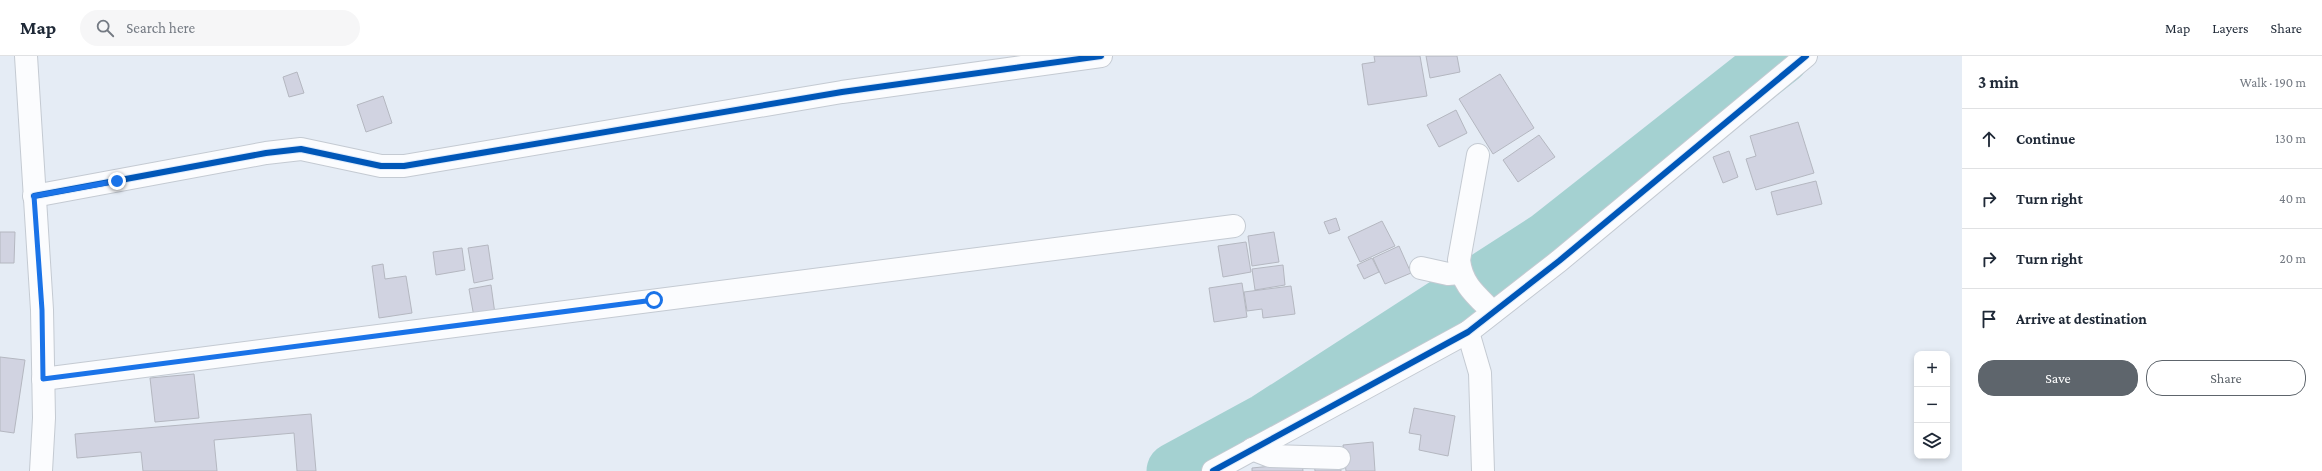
<!DOCTYPE html>
<meta charset="utf-8">
<style>
body{margin:0;font-family:"Crimson Pro",serif;background:#f6f6f7;color:#1f2937}
.controls{position:absolute;right:12px;bottom:12px;display:grid;overflow:hidden;border-radius:8px;box-shadow:0 2px 6px #0003}
.controls button{width:36px;height:36px;display:grid;place-items:center;padding:0;border:0;border-bottom:1px solid #e0e1e3;background:#fff;color:#1f2937;font:20px sans-serif}
.stop{position:absolute;width:12px;height:12px;margin:-9px;border:3px solid #1a73e8;border-radius:50%;background:#fff}
.stop.end{background:#1a73e8;border-color:#fff;box-shadow:0 1px 4px #0008}
.list{margin:0;padding:0;list-style:none}
h2{display:flex;justify-content:space-between;align-items:center;height:52px;margin:0;padding:0 16px;font-size:17px}
h2 small{font-size:13px;font-weight:400;color:#747a83}
.list li{display:grid;grid-template-columns:26px 1fr auto;gap:12px;align-items:center;box-sizing:border-box;height:60px;padding:0 16px;border-top:1px solid #e0e1e3}
.list b{display:block;font-size:15px;white-space:nowrap}
.list em{font-size:13px;font-style:normal;color:#747a83}
.actions{display:flex;gap:8px;padding:12px 16px}
.actions a{flex:1;padding:9px 0;border:1px solid #5e656c;border-radius:16px;text-align:center;font-size:14px;color:#5e656c}
.actions .main{background:#5e656c;color:#fff}
.icon{flex:none;width:22px;height:22px;fill:none;stroke:currentColor;stroke-width:2;stroke-linecap:round;stroke-linejoin:round}
.map{position:relative;flex:none;width:1962px;height:415px;overflow:hidden}
header{display:flex;align-items:center;gap:24px;box-sizing:border-box;height:56px;padding:0 20px;background:#fff;border-bottom:1px solid #e0e1e3}
header strong{font-size:19px}
nav{display:flex;gap:22px;margin-inline-start:auto;font-size:14px}
.search{width:280px;height:36px;background:#f6f6f7;display:flex;align-items:center;gap:10px;box-sizing:border-box;padding:0 14px;border-radius:22px;color:#747a83;font-size:15px}
main{display:flex}
aside{flex:1;background:#fff}
.map>svg:first-child{display:block}
</style>
<header>
<strong>Map</strong>
<div class="search"><svg class="icon" aria-label="search" viewBox="0 0 24 24"><circle cx="10" cy="10" r="6"/><path d="M15 15l6 6"/></svg>Search here</div>
<nav><a>Map</a><a>Layers</a><a>Share</a></nav>
</header>
<main>
<div class="map">
<svg width="1962" height="415" viewBox="0 0 1962 415">
<rect width="100%" height="100%" fill="#e5ecf5"/>
<g fill="none" stroke-linecap="round" stroke-linejoin="round">
<path stroke="#a4d1d1" stroke-width="57" d="M1175 415 1267 365 1549 183 1781 0"/>
</g>
<g fill="#d1d3e1" stroke="#b4b7c0">
<path d="M1374 0H1420L1427 40 1368 49 1362 8 1375 6Z"/>
<path d="M1426 0H1457L1460 16 1430 22Z"/>
<path d="M297 16 304 37 289 41 283 21Z"/>
<path d="M1500 18 1534 72 1493 98 1459 43Z"/>
<path d="M383 40 392 67 366 76 357 49Z"/>
<path d="M1456 54 1467 77 1439 91 1427 69Z"/>
<path d="M1798 66 1814 117 1756 134 1746 103 1756 100 1750 80Z"/>
<path d="M1539 79 1555 101 1518 126 1503 104Z"/>
<path d="M1729 95 1738 121 1723 127 1713 101Z"/>
<path d="M1816 125 1822 148 1777 159 1771 136Z"/>
<path d="M1336 162 1340 174 1329 178 1324 166Z"/>
<path d="M1382 165 1395 190 1360 206 1348 181Z"/>
<path d="M0 176H15L14 207H0Z"/>
<path d="M1274 176 1279 206 1252 210 1248 180Z"/>
<path d="M1246 186 1251 216 1223 221 1218 190Z"/>
<path d="M488 189 493 223 474 227 468 192Z"/>
<path d="M1399 190 1411 217 1385 228 1373 202Z"/>
<path d="M462 192 465 214 436 219 433 196Z"/>
<path d="M1372 202 1379 216 1364 223 1357 209Z"/>
<path d="M383 208 385 223 406 220 412 257 379 262 372 210Z"/>
<path d="M1283 209 1285 229 1255 234 1252 213Z"/>
<path d="M1242 227 1247 261 1214 266 1209 232Z"/>
<path d="M491 229 495 258 474 261 469 233Z"/>
<path d="M1291 230 1295 258 1263 262 1262 253 1247 255 1244 236Z"/>
<path d="M0 301 25 304 14 377 0 375Z"/>
<path d="M194 318 199 362 155 366 150 322Z"/>
<path d="M1414 352 1455 360 1448 400 1419 394 1421 379 1409 377Z"/>
<path d="M311 358 316 415H297L294 377 214 384 217 415H143L141 396 77 402 75 378Z"/>
<path d="M1373 386 1375 415H1346L1343 389Z"/>
<path d="M1340 404 1341 415H1315L1314 407Z"/>
<path d="M1302 407 1303 415H1252V412Z"/>
</g>
<g fill="none" stroke-linecap="round" stroke-linejoin="round">
<g stroke="#c4cad2" stroke-width="24">
<g id="minor">
<path d="M26 0 42 254 44 362 41 415"/>
<path d="M1478 99 1459 204C1462 229 1476 239 1493 256"/>
<path d="M34 140 266 97 301 93 381 110H404L842 36 1101 0"/>
<path d="M1421 212 1448 218 1460 217"/>
<path d="M1468 276 1480 317 1483 415"/>
<path d="M43 323 1234 170"/>
<path d="M1252 393 1270 400 1339 402"/>
<path d="M1213 415 1468 276 1559 205 1806 0"/>
</g>
</g>
<use href="#minor" stroke="#fbfcfe" stroke-width="22"/>
<g stroke="#deebfc" stroke-width="8">
<g id="cycleway">
<path d="M34 140 266 97 301 93 381 110H404L842 36 1101 0"/>
<path d="M1213 415 1468 276 1559 205 1806 0"/>
</g>
</g>
<use href="#cycleway" stroke="#0057b8" stroke-width="6"/>
</g>
<g fill="none" stroke-linecap="round" stroke-linejoin="round">
<path stroke="#1a73e8" stroke-width="5" d="M117 125 34 140 42 254 43 323 654 244"/>
</g>
</svg>
<div class="controls">
<button>+</button>
<button>−</button>
<button><svg class="icon" aria-label="layers" viewBox="0 0 24 24"><path d="M12 4l9 5-9 5-9-5zM3 14l9 5 9-5"/></svg></button>
</div>
<div class="stop" style="left:654px;top:244px"></div>
<div class="stop end" style="left:117px;top:125px"></div>
</div>
<aside>
<h2>3 min<small>Walk · 190 m</small></h2>
<ul class="list">
<li><svg class="icon" aria-label="ahead" viewBox="0 0 24 24"><path d="M12 20V5M6 11l6-6 6 6"/></svg><div><b>Continue</b></div><em>130 m</em></li>
<li><svg class="icon" aria-label="right" viewBox="0 0 24 24"><path d="M7 20v-9h11M14 6l5 5-5 5"/></svg><div><b>Turn right</b></div><em>40 m</em></li>
<li><svg class="icon" aria-label="right" viewBox="0 0 24 24"><path d="M7 20v-9h11M14 6l5 5-5 5"/></svg><div><b>Turn right</b></div><em>20 m</em></li>
<li><svg class="icon" aria-label="arrive" viewBox="0 0 24 24"><path d="M6 21V4h12l-3 4 3 4H6"/></svg><div><b>Arrive at destination</b></div></li>
</ul>
<div class="actions"><a class="main">Save</a><a>Share</a></div>
</aside>
</main>
